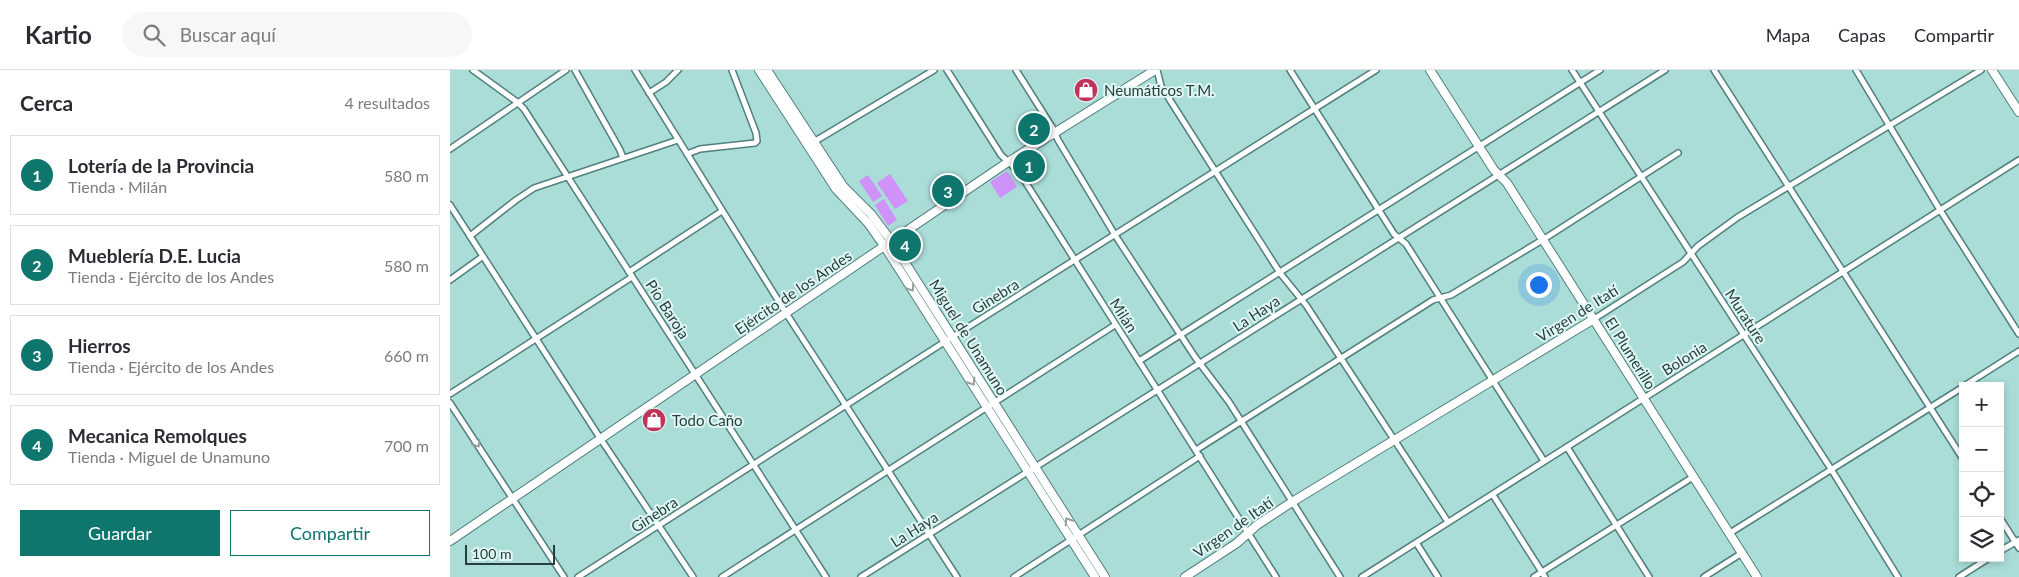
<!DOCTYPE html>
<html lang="es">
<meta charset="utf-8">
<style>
body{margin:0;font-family:Lato,sans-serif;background:#f7f7f7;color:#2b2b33}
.controls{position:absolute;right:15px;bottom:15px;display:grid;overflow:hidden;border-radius:0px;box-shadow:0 2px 8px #0003}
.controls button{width:45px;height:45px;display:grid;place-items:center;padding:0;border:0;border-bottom:1px solid #e1e1e2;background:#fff;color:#2b2b33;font:25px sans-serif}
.scale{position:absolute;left:15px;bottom:12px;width:90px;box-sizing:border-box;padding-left:5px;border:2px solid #293e3c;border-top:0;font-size:14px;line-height:18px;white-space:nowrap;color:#293e3c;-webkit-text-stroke:4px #def7f5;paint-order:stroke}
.you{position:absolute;left:1088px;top:214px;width:18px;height:18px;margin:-12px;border:4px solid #fff;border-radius:50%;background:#1a73e8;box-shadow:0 0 0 8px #1a73e833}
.badge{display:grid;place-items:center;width:32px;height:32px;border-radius:50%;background:#0f766e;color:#fff;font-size:16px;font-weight:700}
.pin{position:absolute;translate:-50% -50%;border:2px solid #fff;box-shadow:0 1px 5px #0006}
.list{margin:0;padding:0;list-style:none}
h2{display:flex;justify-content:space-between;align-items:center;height:65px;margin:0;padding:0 20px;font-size:21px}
h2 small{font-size:16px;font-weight:400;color:#7c7c81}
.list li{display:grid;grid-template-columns:32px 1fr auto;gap:15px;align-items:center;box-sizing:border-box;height:80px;margin:0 10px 10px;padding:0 10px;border:1px solid #e1e1e2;border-radius:0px}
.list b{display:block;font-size:19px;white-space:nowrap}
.list p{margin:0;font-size:16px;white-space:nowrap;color:#7c7c81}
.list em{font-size:16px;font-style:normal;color:#7c7c81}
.actions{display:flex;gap:10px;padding:15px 20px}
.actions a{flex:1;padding:11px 0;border:1px solid #0f766e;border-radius:0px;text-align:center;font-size:18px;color:#0f766e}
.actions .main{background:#0f766e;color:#fff}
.icon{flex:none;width:28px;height:28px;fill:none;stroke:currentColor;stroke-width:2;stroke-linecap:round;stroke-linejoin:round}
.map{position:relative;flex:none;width:1569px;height:507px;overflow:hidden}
header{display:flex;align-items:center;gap:30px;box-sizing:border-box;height:70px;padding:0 25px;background:#fff;border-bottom:1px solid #e1e1e2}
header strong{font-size:24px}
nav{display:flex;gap:28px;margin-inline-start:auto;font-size:18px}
.search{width:350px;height:45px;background:#f7f7f7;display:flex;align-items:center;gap:12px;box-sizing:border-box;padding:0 18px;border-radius:28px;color:#7c7c81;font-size:19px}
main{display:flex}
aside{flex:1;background:#fff}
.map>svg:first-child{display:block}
</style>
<header>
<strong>Kartio</strong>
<div class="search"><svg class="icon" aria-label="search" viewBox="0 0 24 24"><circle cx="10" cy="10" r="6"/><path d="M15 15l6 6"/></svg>Buscar aquí</div>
<nav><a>Mapa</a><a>Capas</a><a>Compartir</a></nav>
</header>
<main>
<aside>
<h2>Cerca<small>4 resultados</small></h2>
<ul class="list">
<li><span class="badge">1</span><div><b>Lotería de la Provincia</b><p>Tienda · Milán</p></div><em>580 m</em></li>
<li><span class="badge">2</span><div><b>Mueblería D.E. Lucia</b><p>Tienda · Ejército de los Andes</p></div><em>580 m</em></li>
<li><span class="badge">3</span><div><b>Hierros</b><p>Tienda · Ejército de los Andes</p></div><em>660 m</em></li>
<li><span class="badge">4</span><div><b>Mecanica Remolques</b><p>Tienda · Miguel de Unamuno</p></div><em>700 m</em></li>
</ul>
<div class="actions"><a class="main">Guardar</a><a>Compartir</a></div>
</aside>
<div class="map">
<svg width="1569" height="507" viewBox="0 0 1569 507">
<rect width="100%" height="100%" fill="#aadcd8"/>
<g fill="#cf92fa">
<path d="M557 101 567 117 550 128 540 112Z"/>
<path d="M440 104 458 131 445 139 427 113Z"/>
<path d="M418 105 432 126 423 132 409 111Z"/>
<path d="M434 129 447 150 438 156 425 135Z"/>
</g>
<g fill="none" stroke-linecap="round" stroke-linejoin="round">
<g stroke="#51807d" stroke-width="8">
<g id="street">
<path d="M23 0 67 32 74 39 376 507"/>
<path d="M125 0 170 80 173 88"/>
<path d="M185 0 336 243 507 507"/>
<path d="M497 0 551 85 569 102 826 507"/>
<path d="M566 0 602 57 608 70 665 165 745 287 779 332 890 507"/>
<path d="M707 0 711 16 830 203 856 235 998 452"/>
<path d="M840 0 944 164 956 174 1094 391"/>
<path d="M1122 0 1381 399 1448 507"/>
<path d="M1264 0 1513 389"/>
<path d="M1406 0 1490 140 1569 264"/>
<path d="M199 23 216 12 228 0"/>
<path d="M362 73 484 0"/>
<path d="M0 79 116 0"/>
<path d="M237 84 250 79 305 73 307 71 306 63 282 0"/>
<path d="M0 135 150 368 243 507"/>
<path d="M20 166 66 130 84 118 228 70"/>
<path d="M179 202 272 141"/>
<path d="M0 210 32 187"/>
<path d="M1144 249 1233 192 1248 176 1288 147 1531 0"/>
<path d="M689 291 1150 0"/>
<path d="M1514 316 1569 281"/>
<path d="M0 324 182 207"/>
<path d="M0 333 114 507"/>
<path d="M1117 377 1199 507"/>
<path d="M746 380 983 230 1001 225 1094 169 1228 83"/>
<path d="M1043 425 1095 507"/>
<path d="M1550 448 1569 478"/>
<path d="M1280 463 1513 317"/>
<path d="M967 474 988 507"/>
<path d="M1550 481 1569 470"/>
<path d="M128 507 496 271 926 0"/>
<path d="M272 507 665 255"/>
<path d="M411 507 1215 0"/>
<path d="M564 507 750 386"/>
<path d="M912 507 1569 90"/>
<path d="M1084 507 1243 407"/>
<path d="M1254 507 1292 483"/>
<path d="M1509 507 1539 488"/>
</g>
</g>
<g stroke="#51807d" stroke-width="10">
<g id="secondary">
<path d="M309 0 386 119 418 153 435 177 645 507"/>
<path d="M317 0 393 116 421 144 442 172 655 507"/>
<path d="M980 0 1044 100 1057 113 1307 507"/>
<path d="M1542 0 1569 42"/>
<path d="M0 471 558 92 705 0"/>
<path d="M735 507 787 473 807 455 842 432 1144 249"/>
</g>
</g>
<use href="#street" stroke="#fff" stroke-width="5"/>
<use href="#secondary" stroke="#fff" stroke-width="8"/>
</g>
<defs><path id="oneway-chevron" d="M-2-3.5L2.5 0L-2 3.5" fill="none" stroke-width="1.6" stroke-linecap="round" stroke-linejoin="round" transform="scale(1.25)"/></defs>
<g stroke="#949e9e">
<use href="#oneway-chevron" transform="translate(461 218) rotate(57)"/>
<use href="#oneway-chevron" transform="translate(522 312) rotate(58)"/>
<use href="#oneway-chevron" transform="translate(27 374) rotate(57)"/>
<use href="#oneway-chevron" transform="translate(618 451) rotate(-122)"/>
</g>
<defs>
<g id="shop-disc" transform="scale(1.25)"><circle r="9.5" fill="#c23359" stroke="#def7f5"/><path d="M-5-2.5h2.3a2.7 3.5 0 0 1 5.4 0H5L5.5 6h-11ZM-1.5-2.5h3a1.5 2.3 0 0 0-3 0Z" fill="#fff"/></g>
</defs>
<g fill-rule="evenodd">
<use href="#shop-disc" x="636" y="20"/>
<use href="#shop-disc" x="204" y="350"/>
</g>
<g text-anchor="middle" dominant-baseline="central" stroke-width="4" stroke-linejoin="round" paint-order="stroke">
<g font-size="15" fill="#293e3c" stroke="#def7f5" text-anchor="start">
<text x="654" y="20">Neumáticos T.M.</text>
<text x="222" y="350">Todo Caño</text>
</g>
<g font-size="15" fill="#293e3c" stroke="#def7f5">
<text transform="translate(343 222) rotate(-34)">Ejército de los Andes</text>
<text transform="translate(545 226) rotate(-32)">Ginebra</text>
<text transform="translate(218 239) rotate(57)">Pío Baroja</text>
<text transform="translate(806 243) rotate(-33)">La Haya</text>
<text transform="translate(1127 243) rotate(-32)">Virgen de Itatí</text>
<text transform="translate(674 245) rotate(57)">Milán</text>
<text transform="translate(1296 246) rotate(57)">Murature</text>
<text transform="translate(519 267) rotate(58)">Miguel de Unamuno</text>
<text transform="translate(1181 283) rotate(58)">El Plumerillo</text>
<text transform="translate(1234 288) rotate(-32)">Bolonia</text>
<text transform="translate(204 444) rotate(-33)">Ginebra</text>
<text transform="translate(783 457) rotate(-35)">Virgen de Itatí</text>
<text transform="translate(464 459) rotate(-32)">La Haya</text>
</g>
</g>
</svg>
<div class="controls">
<button>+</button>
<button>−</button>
<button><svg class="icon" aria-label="locate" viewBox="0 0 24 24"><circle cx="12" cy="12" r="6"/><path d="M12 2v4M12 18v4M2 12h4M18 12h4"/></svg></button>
<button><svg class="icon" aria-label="layers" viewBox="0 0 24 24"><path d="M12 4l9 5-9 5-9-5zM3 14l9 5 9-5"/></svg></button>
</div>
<div class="scale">100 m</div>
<div class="you"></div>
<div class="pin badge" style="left:579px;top:96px">1</div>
<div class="pin badge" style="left:584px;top:59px">2</div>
<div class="pin badge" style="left:498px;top:121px">3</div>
<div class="pin badge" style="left:455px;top:175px">4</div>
</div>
</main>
